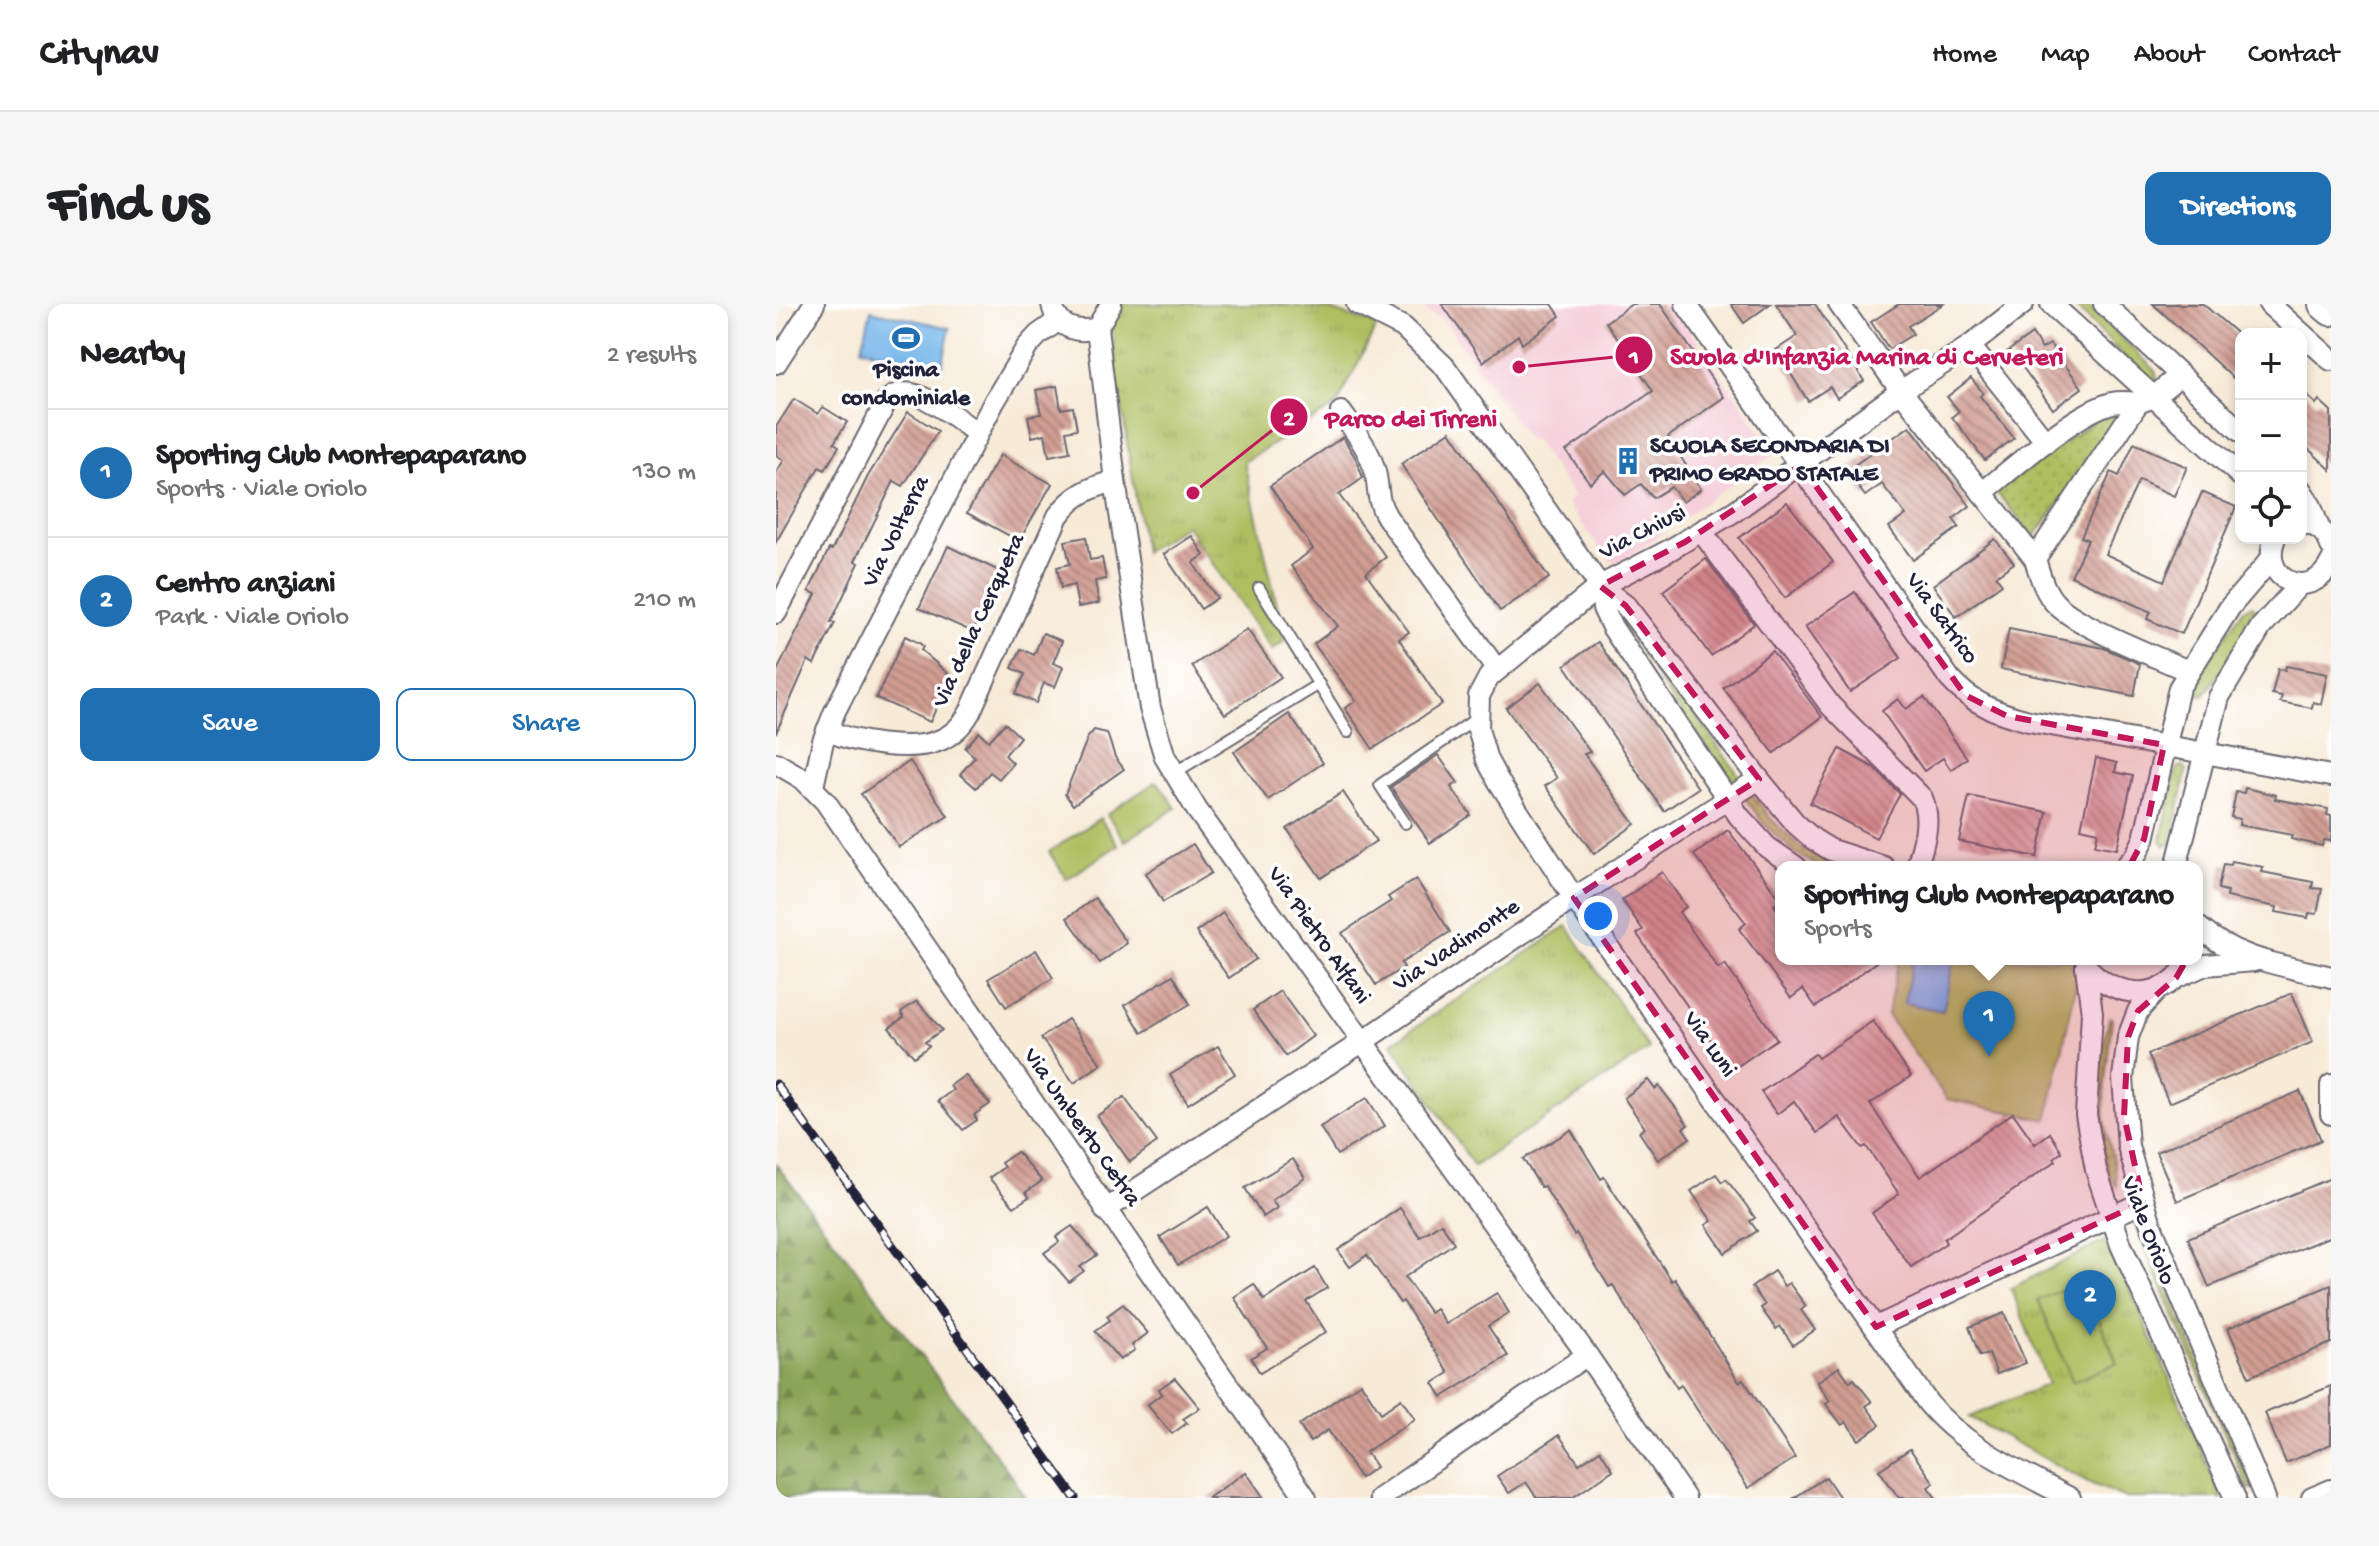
<!DOCTYPE html>
<meta charset="utf-8">
<style>
body{margin:0;font-family:"Gochi Hand",sans-serif;background:#f6f6f6;color:#202124}
.controls{position:absolute;right:24px;top:24px;display:grid;overflow:hidden;border-radius:16px;box-shadow:0 4px 12px #0003}
.controls button{width:72px;height:72px;display:grid;place-items:center;padding:0;border:0;border-bottom:2px solid #e0e0e0;background:#fff;color:#202124;font:40px sans-serif}
.you{position:absolute;left:822px;top:612px;width:28px;height:28px;margin:-20px;border:6px solid #fff;border-radius:50%;background:#1a73e8;box-shadow:0 0 0 12px #1a73e833}
.badge{display:grid;place-items:center;width:52px;height:52px;border-radius:50%;background:#1f6fb2;color:#fff;font-size:26px;font-weight:700}
.pin{position:absolute;translate:-50% -66px;filter:drop-shadow(0 2px 4px #0008)}
.pin::after{content:'';position:absolute;top:42px;width:28px;height:24px;background:inherit;clip-path:polygon(0 0,100% 0,50% 100%)}
.popup{position:absolute;left:999px;top:557px;width:428px;height:104px;box-sizing:border-box;display:grid;place-content:center;border-radius:16px;background:#fff;filter:drop-shadow(0 2px 6px #0005);font-size:26px;white-space:nowrap;color:#757577}
.popup b{font-size:30px;color:#202124}
.popup::after{content:'';position:absolute;left:50%;top:100%;margin-left:-16px;border:16px solid transparent;border-top-color:#fff}
.list{margin:0;padding:0;list-style:none}
h2{display:flex;justify-content:space-between;align-items:center;height:104px;margin:0;padding:0 32px;font-size:34px}
h2 small{font-size:26px;font-weight:400;color:#757577}
.list li{display:grid;grid-template-columns:52px 1fr auto;gap:24px;align-items:center;box-sizing:border-box;height:128px;padding:0 32px;border-top:2px solid #e0e0e0}
.list b{display:block;font-size:30px;white-space:nowrap}
.list p{margin:0;font-size:26px;white-space:nowrap;color:#757577}
.list em{font-size:26px;font-style:normal;color:#757577}
.actions{display:flex;gap:16px;padding:24px 32px}
.actions a{flex:1;padding:18px 0;border:2px solid #1f6fb2;border-radius:16px;text-align:center;font-size:28px;color:#1f6fb2}
.actions .main{background:#1f6fb2;color:#fff}
.icon{flex:none;width:44px;height:44px;fill:none;stroke:currentColor;stroke-width:2;stroke-linecap:round;stroke-linejoin:round}
.map{position:relative;flex:none;width:1555px;height:1194px;overflow:hidden;border-radius:16px}
header{display:flex;align-items:center;gap:48px;box-sizing:border-box;height:112px;padding:0 40px;background:#fff;border-bottom:2px solid #e0e0e0}
header strong{font-size:38px}
nav{display:flex;gap:44px;margin-inline-start:auto;font-size:28px}
.intro{display:flex;align-items:center;justify-content:space-between;box-sizing:border-box;height:192px;padding:0 48px}
h1{margin:0;font-size:56px}
.button{padding:20px 36px;border-radius:16px;background:#1f6fb2;color:#fff;font-size:28px;font-weight:700}
main{display:flex;gap:48px;padding:0 48px}
aside{flex:1;background:#fff;border-radius:16px;box-shadow:0 4px 12px #0003}
.map>svg:first-child{display:block}
</style>
<header>
<strong>Citynav</strong>
<nav><a>Home</a><a>Map</a><a>About</a><a>Contact</a></nav>
</header>
<div class="intro"><h1>Find us</h1><a class="button">Directions</a></div>
<main>
<aside>
<h2>Nearby<small>2 results</small></h2>
<ul class="list">
<li><span class="badge">1</span><div><b>Sporting Club Montepaparano</b><p>Sports · Viale Oriolo</p></div><em>130 m</em></li>
<li><span class="badge">2</span><div><b>Centro anziani</b><p>Park · Viale Oriolo</p></div><em>210 m</em></li>
</ul>
<div class="actions"><a class="main">Save</a><a>Share</a></div>
</aside>
<div class="map">
<svg width="1555" height="1194" viewBox="0 0 1555 1194">
<defs>
<pattern id="grass-dots" width="8" height="8" patternUnits="userSpaceOnUse" patternTransform="scale(2)"><rect width="8" height="8" fill="#afbe60"/><path d="M2 2h.1M6 6h.1" fill="none" stroke="#96a354" stroke-width="1.8" stroke-linecap="round"/></pattern>
<pattern id="forest-firs" width="22" height="20" patternUnits="userSpaceOnUse" patternTransform="scale(2)"><rect width="22" height="20" fill="#8ba556"/><path d="M5 1l3.5 6h-7zM16 11l3.5 6h-7z" fill="#718648"/></pattern>
<pattern id="park-tufts" width="24" height="20" patternUnits="userSpaceOnUse" patternTransform="scale(2)"><rect width="24" height="20" fill="#afbe60"/><path d="M3 7l-1-3M5 7V3M7 7l1-3M15 17l-1-3M17 17v-4M19 17l1-3" fill="none" stroke="#96a354"/></pattern>
<pattern id="building-back-hatch" width="6" height="6" patternUnits="userSpaceOnUse" patternTransform="scale(2)"><rect width="6" height="6" fill="#d19d93"/><path d="M-1 5l2 2M0 0l6 6M5-1l2 2" fill="none" stroke="#a98079"/></pattern>
</defs>
<rect width="100%" height="100%" fill="#fff"/>
<filter id="ink" filterUnits="userSpaceOnUse"><feTurbulence type="fractalNoise" baseFrequency=".0125" numOctaves="2"/><feDisplacementMap in="SourceGraphic" scale="16" xChannelSelector="R" yChannelSelector="G"/><feConvolveMatrix kernelMatrix="1 2 1 2 8 2 1 2 1" color-interpolation-filters="sRGB"/></filter>
<filter id="wash" filterUnits="userSpaceOnUse"><feTurbulence type="fractalNoise" baseFrequency=".006" numOctaves="4" result="noise"/><feDisplacementMap in="SourceGraphic" scale="32" xChannelSelector="R" yChannelSelector="G"/><feGaussianBlur stdDeviation="1.8" result="paint"/><feColorMatrix in="noise" values="0 0 0 0 0 0 0 0 0 0 0 0 0 0 0 0 0 1.4 0 .05"/><feComposite in="paint" operator="in"/></filter>
<g filter="url(#wash)">
<rect width="100%" height="100%" fill="#f7ead7"/>
<path fill="#f5cfda" d="M642 0H895L986 129 994 141 995 152 843 259 834 257 790 199 798 193 758 135 752 136 666 13H660Z"/>
<g fill="url(#grass-dots)" stroke="#68704e" stroke-width="2">
<path d="M1297 0H1310L1380 67 1381 75 1375 77 1370 75Z"/>
<path d="M1336 104 1346 114 1258 233 1220 188Z"/>
<path d="M1477 301 1481 310 1428 392 1417 391 1416 381 1468 304Z"/>
<path d="M834 302H840L994 514 1024 543 1064 563H1043L1020 549 989 521 892 390Z"/>
<path d="M1407 462 1411 466 1395 539 1389 542 1385 536 1401 464Z"/>
<path d="M1334 713 1336 715C1333 749 1326 780 1329 815 1331 837 1340 861 1341 883 1317 858 1322 746 1334 713Z"/>
<path d="M1358 907 1477 1182 1473 1186 1354 910Z"/>
</g>
<path fill="url(#forest-firs)" stroke="#566448" stroke-width="2" d="M0 860 238 1175 250 1194H0Z"/>
<g fill="url(#park-tufts)" stroke="#68704e" stroke-width="2">
<path d="M339 0H496L554 6 601 21 561 101 468 158 509 336 496 346 410 221 368 248 338 52 336 18Z"/>
<path d="M791 622 873 745 698 862 616 739Z"/>
<path d="M1332 935 1446 1194H1350L1314 1179 1193 1113 1272 1080 1235 984Z"/>
</g>
<g fill="#afbe60" stroke="#68704e" stroke-width="2">
<path d="M381 477 400 504 349 537 331 510Z"/>
<path d="M324 514 342 541 291 575 273 548Z"/>
<path d="M1123 655H1293L1302 673 1271 816 1171 795 1111 711Z"/>
<path d="M1307 977 1341 1059 1297 1078 1262 996Z"/>
</g>
<g fill="#76b6ea" stroke="#4c6c92" stroke-width="2">
<path d="M95 6 174 24 166 63 86 44Z"/>
<path d="M1137 655H1178L1167 707 1128 699Z"/>
</g>
<g id="blocks">
<g fill="url(#building-back-hatch)">
<path d="M666 0H776L784 12 746 40 742 31 707 58Z"/>
<path d="M856 0H884L948 93 892 133 925 185 907 198 895 183 877 194 865 180 849 191 829 167 814 179 790 147 877 87 830 18Z"/>
<path d="M955 0H994L968 19Z"/>
<path d="M1000 0H1039L1088 77 1061 94 1054 83 1032 97 1000 46 1021 32Z"/>
<path d="M1123 0H1167L1132 22 1137 30 1113 45 1095 18Z"/>
<path d="M1377 0H1427L1465 33V65L1457 74Z"/>
<path d="M1256 30 1266 45 1274 40 1306 84 1277 105 1245 61 1242 63 1231 48Z"/>
<path d="M1195 74 1207 89 1204 92 1238 134 1209 156 1176 113 1183 107 1171 93Z"/>
<path d="M281 82 285 105 297 103 301 125 290 127 294 148 273 152 269 130 256 133 252 112 265 110 260 86Z"/>
<path d="M1525 86 1540 100 1543 96 1555 107V166L1525 138Z"/>
<path d="M18 95 42 110 47 103 71 118 58 139 63 142 49 166 43 163 0 238V169L8 156 0 151V123Z"/>
<path d="M132 108 162 127 127 182 118 177 79 257 83 259 55 318 59 319 38 360 32 356 0 429V369L40 290 33 287 53 245 56 246 92 172Z"/>
<path d="M1134 122 1194 202 1177 215 1183 223 1137 256 1113 223 1130 211 1106 180 1089 192 1070 167Z"/>
<path d="M674 127 773 274 724 307 625 160Z"/>
<path d="M567 133 580 155 587 174 563 191 610 253 590 269 633 328 623 335 666 400 597 445 569 404 580 397 538 340 562 322 515 262 537 245 494 182Z"/>
<path d="M1358 139 1411 163 1398 192 1363 176 1329 250 1388 277 1426 188 1460 203 1406 330 1371 315 1375 308 1295 272 1312 236 1305 233 1335 168 1343 172Z"/>
<path d="M224 151 276 180 243 237 191 209Z"/>
<path d="M1011 198 1057 258 1009 294 963 234Z"/>
<path d="M416 232 428 251 417 259 441 294 425 305 388 250Z"/>
<path d="M310 233 314 256 326 254 330 275 319 277 323 299 302 303 298 281 285 284 281 263 294 260 289 237Z"/>
<path d="M1219 235 1238 259 1220 272 1226 280 1180 313 1157 281Z"/>
<path d="M172 242 225 268 197 328 143 304Z"/>
<path d="M930 255 978 320 935 352 887 287Z"/>
<path d="M1079 288 1125 354 1074 388 1029 323Z"/>
<path d="M471 325 505 373 449 410 416 362Z"/>
<path d="M1233 325 1328 344 1364 360 1358 392 1225 365Z"/>
<path d="M267 329 286 337 277 359 287 363 279 383 268 379 260 399 240 390 249 370 236 364 245 345 258 351Z"/>
<path d="M129 332 145 340 147 343 145 346 175 372 154 418 100 394Z"/>
<path d="M822 338 922 484 888 507 789 361Z"/>
<path d="M996 347 1046 413 998 449 947 384Z"/>
<path d="M1510 362 1551 370 1545 400 1537 398 1536 404 1504 398 1506 392 1496 390 1502 365 1509 366Z"/>
<path d="M764 379 814 448 808 450 859 520 818 550 769 482 781 474 730 404Z"/>
<path d="M1148 393 1191 454 1175 466 1167 454 1148 467 1106 407 1122 395 1130 405Z"/>
<path d="M513 410 547 459 492 496 458 448Z"/>
<path d="M229 419 244 433 229 451 237 459 223 475 214 468 200 484 184 470 199 453 189 444 203 428 213 437Z"/>
<path d="M318 426 331 429 339 453 348 465 297 501 289 490 312 433Z"/>
<path d="M1064 445 1097 463 1124 490 1100 534 1034 499Z"/>
<path d="M662 451 682 479 675 483 695 511 654 539 615 483Z"/>
<path d="M1320 454 1341 459 1339 468 1357 472 1341 545 1319 541 1322 528 1305 524Z"/>
<path d="M134 457 172 512 123 543 85 490Z"/>
<path d="M1469 484 1500 491 1499 495 1552 505 1551 511 1555 512V537L1548 536 1546 542 1515 535 1516 531 1463 521 1464 515 1455 513 1460 488 1468 489Z"/>
<path d="M567 488 600 537 545 574 511 525Z"/>
<path d="M1193 492 1271 508 1261 553 1183 537Z"/>
<path d="M952 526 1005 596 998 601 1005 611V655H1104L1040 703 1027 685 1015 694 963 625 970 619 918 551Z"/>
<path d="M417 540 435 569 387 598 370 569Z"/>
<path d="M1456 557 1487 563 1486 568 1537 578 1536 584 1546 585 1541 610 1533 609 1532 614 1500 608 1501 603 1450 593 1451 587 1442 585 1447 560 1455 561Z"/>
<path d="M886 568 910 603 903 608 942 664 949 660 1001 735 956 766 861 630 867 626 846 596Z"/>
<path d="M640 575 674 628 625 659 628 663 600 681 566 629 615 597 612 593Z"/>
<path d="M319 594 351 639 324 659 291 614Z"/>
<path d="M447 609 480 655 453 674 420 628Z"/>
<path d="M260 646 277 674 230 703 212 675Z"/>
<path d="M397 671 414 700 366 729 349 701Z"/>
<path d="M504 687 537 732 510 752 477 706Z"/>
<path d="M1516 689 1537 738 1393 799 1372 750Z"/>
<path d="M141 697 166 726 149 738 153 742 138 753 113 724 128 713 125 708Z"/>
<path d="M292 715 325 760 298 779 265 734Z"/>
<path d="M1097 717 1135 772 1094 800 1144 873 1237 809 1259 840 1274 829 1286 848 1278 854 1280 857 1168 935 1170 939 1135 963 1096 909 1123 890 1090 842 1086 844 1063 813 1041 829 1018 797 1001 810 985 788 1039 750 1042 754Z"/>
<path d="M442 742 459 770 412 800 394 771Z"/>
<path d="M189 771 214 800 198 811 201 816 187 826 162 797 177 786 174 782Z"/>
<path d="M872 776 879 785 883 782 903 808 912 821 907 824 914 834 882 856 863 828 869 824 848 794Z"/>
<path d="M1524 787 1545 836 1401 897 1380 848Z"/>
<path d="M348 793 381 838 354 858 321 812Z"/>
<path d="M591 794 609 822 561 851 544 823Z"/>
<path d="M795 826 825 875 828 873 896 977 899 975 963 1078 967 1075 1019 1154 972 1184 905 1081 901 1084 837 981 833 983 800 929 798 931 768 882 765 883 747 855Z"/>
<path d="M241 848 266 877 250 888 253 893 238 903 213 874 228 863 225 859Z"/>
<path d="M517 855 529 874 496 896 501 904 487 913 469 884Z"/>
<path d="M940 870 946 878 950 875 970 901 979 914 974 917 981 927 949 949 930 921 936 917 915 887Z"/>
<path d="M1555 874V932L1433 983 1412 934Z"/>
<path d="M432 903 450 932 402 961 384 933Z"/>
<path d="M624 904 644 933 665 919 678 939 629 973 654 1009 660 1005 670 1020 721 989 733 1009 712 1022 732 1052 666 1093 657 1079 673 1069 627 997 624 999 591 951 574 963 562 946Z"/>
<path d="M296 922 321 951 304 963 308 967 293 978 268 949 283 938 280 933Z"/>
<path d="M539 964 551 984 530 997 550 1028 484 1069 475 1054 491 1044 458 993 478 980 488 996Z"/>
<path d="M998 967 1008 982 1013 979 1030 1002 1025 1006 1039 1026 1017 1041 1004 1022 1000 1025 985 1004 989 1001 976 983Z"/>
<path d="M1555 981V1039L1473 1073 1452 1024Z"/>
<path d="M347 1000 372 1029 356 1041 359 1046 344 1056 319 1027 334 1016 331 1012Z"/>
<path d="M1228 1009 1250 1059 1221 1070 1213 1050 1204 1052 1193 1023Z"/>
<path d="M1063 1063 1074 1078 1078 1075 1096 1098 1090 1102 1104 1121 1083 1136 1070 1118 1066 1121 1050 1100 1054 1097 1041 1078Z"/>
<path d="M399 1074 424 1104 407 1115 411 1119 396 1130 371 1101 386 1090 383 1085Z"/>
<path d="M585 1079 605 1109 625 1095 639 1115 590 1148 600 1163 584 1174 552 1126 534 1138 523 1121Z"/>
<path d="M1555 1082V1140L1510 1159 1489 1109Z"/>
<path d="M783 1131 803 1160 824 1146 837 1166 796 1194H761L750 1178 733 1189 721 1172Z"/>
<path d="M1134 1145 1158 1179 1152 1183 1160 1194H1123L1103 1166Z"/>
<path d="M470 1168 488 1194H432Z"/>
<path d="M1050 1173 1064 1194H1018Z"/>
</g>
</g>
</g>
<g filter="url(#ink)">
<use href="#blocks" fill-opacity="0" stroke="#6d6872" stroke-width="2"/>
<g fill="none" stroke-linecap="round" stroke-linejoin="round">
<g stroke="#6d6872" stroke-width="14">
<g id="lane">
<path d="M483 284 572 428"/>
<path d="M398 469 543 380"/>
<path d="M629 519 604 481 701 414"/>
</g>
</g>
<g stroke="#6d6872" stroke-width="24">
<g id="street">
<path d="M276 0C280 23 300 30 321 24L335 0"/>
<path d="M581 0 627 23 669 63 824 282 850 302 983 475 1020 520 1037 535 1055 546 1108 563"/>
<path d="M910 0 1174 375C1196 400 1222 409 1253 417L1555 472"/>
<path d="M1063 0 1125 87 1259 255C1264 271 1268 288 1280 300 1303 323 1379 352 1412 367"/>
<path d="M1247 0 1194 42 1125 87 959 207 892 247 824 282 713 373 703 392 702 425 711 456 723 478 798 594 1152 1099C1188 1143 1245 1168 1294 1194"/>
<path d="M1275 0 1465 172"/>
<path d="M1328 0 1465 128"/>
<path d="M1493 0 1555 56"/>
<path d="M321 24 339 177 374 404 389 453 421 506 811 1051 909 1194"/>
<path d="M1194 42 1270 138"/>
<path d="M0 59 38 0"/>
<path d="M565 108C577 125 592 143 598 164 604 183 599 194 611 213L721 366"/>
<path d="M1525 186 1535 202 1543 224"/>
<path d="M1206 189C1237 164 1300 108 1336 99 1345 97 1353 98 1362 99"/>
<path d="M1525 219C1540 220 1550 227 1555 242"/>
<path d="M926 228 1054 401 1146 494C1156 517 1147 540 1141 563"/>
<path d="M1499 234C1482 276 1536 300 1555 258"/>
<path d="M1259 255 1362 99 1378 93 1404 71"/>
<path d="M824 282 827 304 836 323 963 512 991 543 1020 563"/>
<path d="M0 309 109 100C130 69 179 114 201 129"/>
<path d="M51 426C77 439 134 448 162 437 177 431 186 422 194 408L282 212C297 191 315 183 339 177"/>
<path d="M0 459 27 475 49 497 530 1194"/>
<path d="M37 483 47 437 59 407 218 98 251 43 262 31 283 16"/>
<path d="M1349 563 1360 551 1368 535 1403 384 1454 303 1495 255"/>
<path d="M1400 563 1443 393 1485 323 1524 280"/>
<path d="M1421 622C1458 655 1508 662 1555 673"/>
<path d="M1310 662C1339 696 1391 700 1414 655"/>
<path d="M1310 663 1316 709 1310 811 1320 866 1345 941 1459 1194"/>
<path d="M1404 672 1429 661 1478 657"/>
<path d="M1383 684 1362 707 1352 733 1347 774 1352 842 1375 921 1489 1194"/>
<path d="M1555 781V810"/>
<path d="M329 906 586 738 798 594 983 475"/>
<path d="M1100 1023 1367 898"/>
<path d="M604 1194 811 1051"/>
<path d="M1536 1194 1555 1186"/>
</g>
</g>
<g stroke="#6d6872" stroke-width="34">
<path id="primary" d="M1548 0 1555 6"/>
</g>
<use href="#lane" stroke="#fff" stroke-width="10"/>
<use href="#street" stroke="#fff" stroke-width="20"/>
<use href="#primary" stroke="#fff" stroke-width="30"/>
<g stroke="#22223b" stroke-width="9">
<path id="rail" d="M0 780 299 1194"/>
</g>
<use href="#rail" stroke="#fff" stroke-width="6" stroke-dasharray="18" stroke-linecap="butt"/>
</g>
</g>
<path fill="#c2185b" fill-opacity="0.2" stroke="#c2185b" stroke-width="6" stroke-dasharray="16 10" stroke-linejoin="round" d="M1025 161 1189 391 1231 412 1388 441 1368 535 1353 563 1404 586 1415 602 1419 641 1400 674 1362 707 1352 733 1348 812 1367 898 1100 1023 798 594 983 475 850 302 824 282 909 238Z"/>
<defs>
<g id="stadium-bare" transform="scale(2.16)"><path d="M0-5a6.5 5 0 1 0 0 10a6.5 5 0 1 0 0-10ZM-3.5-1.8h7v3.6h-7Z" fill="#1f6fb2" stroke="#fff" stroke-width="2.5" paint-order="stroke"/></g>
<g id="building-bare" transform="scale(2.16)"><path d="M-4-6H4V6H1V3H-1V6H-4ZM-2.5-4.3h1.7v1.8h-1.7ZM.8-4.3h1.7v1.8H.8ZM-2.5-1h1.7V.8h-1.7ZM.8-1h1.7V.8H.8Z" fill="#1f6fb2" stroke="#fff" stroke-width="2.5" paint-order="stroke"/></g>
</defs>
<g fill-rule="evenodd">
<use href="#stadium-bare" x="130" y="34"/>
<use href="#building-bare" x="852" y="157"/>
</g>
<g text-anchor="middle" dominant-baseline="central" stroke-width="7" stroke-linejoin="round" paint-order="stroke">
<g font-size="24" font-weight="bold" fill="#22223b" stroke="#fff">
<text x="130" y="67">Piscina<tspan x="130" dy="28">condominiale</tspan></text>
<text x="874" y="143" text-anchor="start">SCUOLA SECONDARIA DI<tspan x="874" dy="28">PRIMO GRADO STATALE</tspan></text>
</g>
<g font-size="24" fill="#22223b" stroke="#fff">
<text transform="translate(121 228) rotate(-63)">Via Volterra</text>
<text transform="translate(867 229) rotate(-28)">Via Chiusi</text>
<text transform="translate(1165 315) rotate(54)">Via Satrico</text>
<text transform="translate(204 317) rotate(-65)">Via della Cerqueta</text>
<text transform="translate(542 632) rotate(55)">Via Pietro Alfani</text>
<text transform="translate(681 642) rotate(-34)">Via Vadimonte</text>
<text transform="translate(933 741) rotate(55)">Via Luni</text>
<text transform="translate(305 824) rotate(55)">Via Umberto Cetra</text>
<text transform="translate(1371 927) rotate(69)">Viale Oriolo</text>
</g>
</g>
<path fill="none" stroke="#c2185b" stroke-width="3" d="M743 63L858 51M417 189L513 113"/>
<g fill="#c2185b" stroke="#fff" stroke-width="3">
<circle cx="743" cy="63" r="8"/>
<circle cx="417" cy="189" r="8"/>
<circle cx="858" cy="51" r="20"/>
<circle cx="513" cy="113" r="20"/>
</g>
<g font-size="24" text-anchor="middle" font-weight="bold" fill="#fff">
<text x="858" y="59">1</text>
<text x="513" y="121">2</text>
</g>
<g font-size="26" text-anchor="middle" font-weight="bold" fill="#c2185b" stroke="#fff" stroke-width="7" stroke-linejoin="round" paint-order="stroke">
<text x="1091" y="60">Scuola d'Infanzia Marina di Cerveteri</text>
<text x="635" y="122">Parco dei Tirreni</text>
</g>
</svg>
<div class="controls">
<button>+</button>
<button>−</button>
<button><svg class="icon" aria-label="locate" viewBox="0 0 24 24"><circle cx="12" cy="12" r="6"/><path d="M12 2v4M12 18v4M2 12h4M18 12h4"/></svg></button>
</div>
<div class="you"></div>
<div class="pin badge" style="left:1213px;top:753px">1</div>
<div class="popup"><b>Sporting Club Montepaparano</b>Sports</div>
<div class="pin badge" style="left:1314px;top:1032px">2</div>
</div>
</main>
